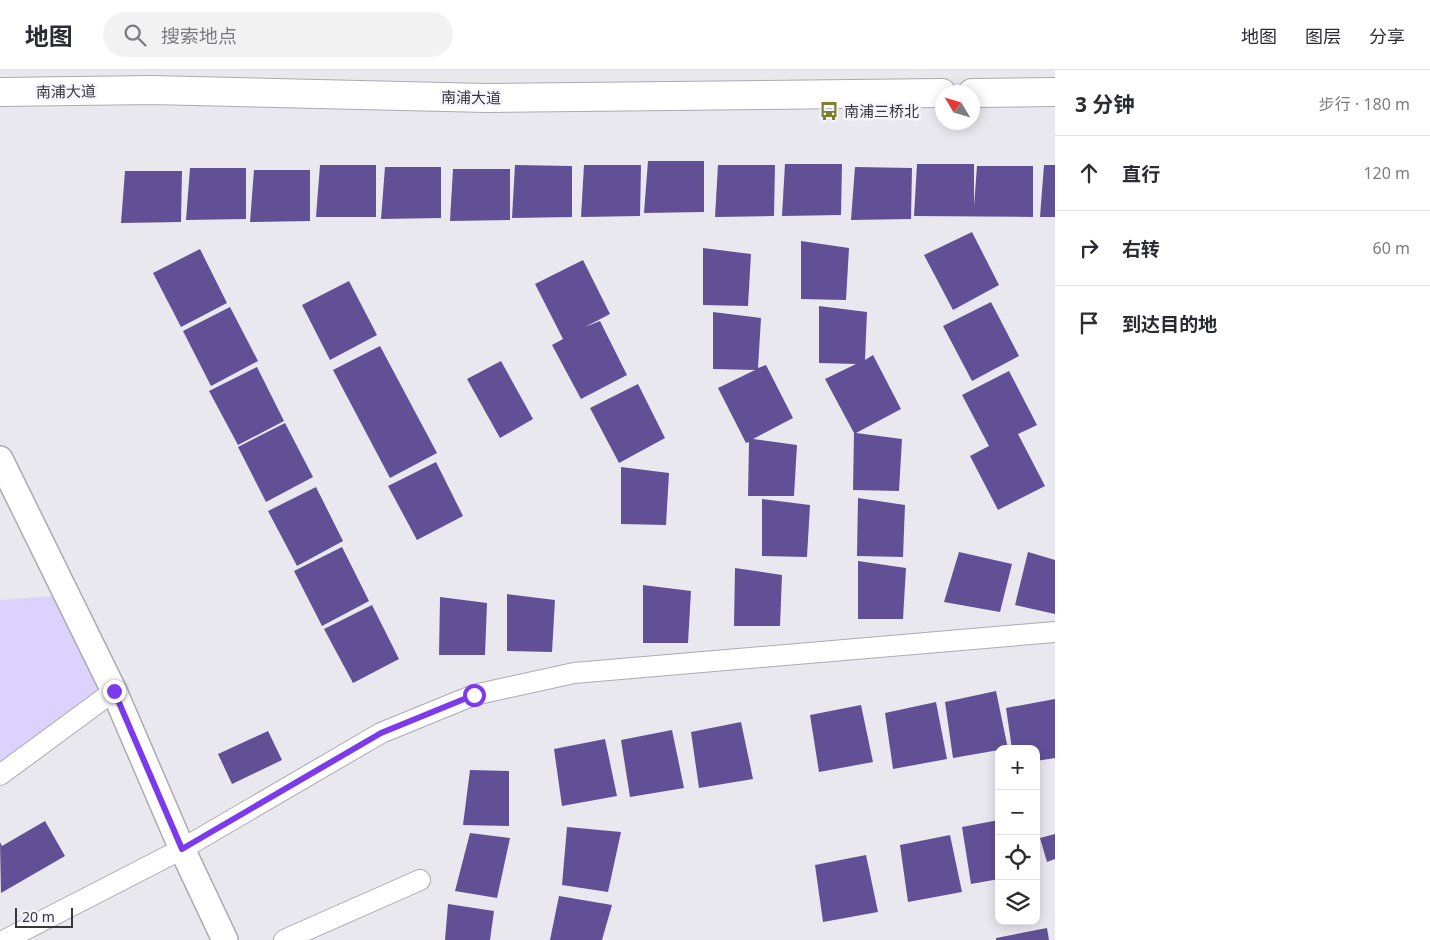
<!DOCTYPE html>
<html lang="zh">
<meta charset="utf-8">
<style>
body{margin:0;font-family:"Noto Sans","Noto Sans SC",sans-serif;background:#f2f2f3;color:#2b2b33}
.controls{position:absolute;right:15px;bottom:15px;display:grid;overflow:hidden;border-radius:10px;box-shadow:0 2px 12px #0003}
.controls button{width:45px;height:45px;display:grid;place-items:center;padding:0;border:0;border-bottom:1px solid #e1e1e2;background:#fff;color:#2b2b33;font:25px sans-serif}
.compass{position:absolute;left:935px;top:15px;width:45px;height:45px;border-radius:50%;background:#fff;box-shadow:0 2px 12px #0003;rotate:308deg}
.scale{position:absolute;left:15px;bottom:12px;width:58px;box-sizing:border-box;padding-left:5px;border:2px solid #38383b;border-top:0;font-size:14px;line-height:18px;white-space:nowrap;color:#38383b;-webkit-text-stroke:4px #f6f5fd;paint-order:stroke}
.stop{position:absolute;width:15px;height:15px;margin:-11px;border:4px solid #7c3aed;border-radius:50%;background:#fff}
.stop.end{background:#7c3aed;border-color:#fff;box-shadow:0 1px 5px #0008}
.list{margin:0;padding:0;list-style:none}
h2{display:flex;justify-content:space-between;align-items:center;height:65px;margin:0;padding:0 20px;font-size:21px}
h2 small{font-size:16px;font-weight:400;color:#7c7c81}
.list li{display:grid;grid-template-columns:32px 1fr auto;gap:15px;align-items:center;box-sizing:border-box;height:75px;padding:0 20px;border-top:1px solid #e1e1e2}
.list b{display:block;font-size:19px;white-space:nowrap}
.list em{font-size:16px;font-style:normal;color:#7c7c81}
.icon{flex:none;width:28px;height:28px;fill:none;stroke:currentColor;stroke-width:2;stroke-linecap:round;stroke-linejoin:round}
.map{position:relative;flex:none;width:1055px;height:870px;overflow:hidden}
header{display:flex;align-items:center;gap:30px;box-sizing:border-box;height:70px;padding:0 25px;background:#fff;border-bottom:1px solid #e1e1e2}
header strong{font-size:24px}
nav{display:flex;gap:28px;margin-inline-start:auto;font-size:18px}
.search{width:350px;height:45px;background:#f2f2f3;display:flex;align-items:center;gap:12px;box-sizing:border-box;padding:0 18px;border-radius:28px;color:#7c7c81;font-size:19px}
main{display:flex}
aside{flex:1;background:#fff}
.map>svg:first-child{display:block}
</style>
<header>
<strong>地图</strong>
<div class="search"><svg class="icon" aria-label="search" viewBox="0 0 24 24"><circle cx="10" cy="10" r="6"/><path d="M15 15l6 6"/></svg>搜索地点</div>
<nav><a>地图</a><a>图层</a><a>分享</a></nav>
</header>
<main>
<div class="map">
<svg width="1055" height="870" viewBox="0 0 1055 870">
<rect width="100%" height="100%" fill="#e9e8ef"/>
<path fill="#dbd3fe" d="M67 525 114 621 0 705V530Z"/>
<g fill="#625097">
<path d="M648 91H704V142L644 143Z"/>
<path d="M785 94H842L841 145 782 146Z"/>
<path d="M917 94H974V136L977 96H1033V147L914 146Z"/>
<path d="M320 95H376V147H316Z"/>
<path d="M515 95 572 96V147L512 148Z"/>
<path d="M584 95H641L640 146 581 147Z"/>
<path d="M718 95H775L774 146 715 147Z"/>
<path d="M1044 95H1055V147H1040Z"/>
<path d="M385 97H441V148L381 149Z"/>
<path d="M855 97 912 98 911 149 851 150Z"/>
<path d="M190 98H246V149L186 150Z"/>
<path d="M453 99H510V150L450 151Z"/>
<path d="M254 100H310V151L250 152Z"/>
<path d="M125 101H182L181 152 121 153Z"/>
<path d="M972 162 999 215 953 240 924 185Z"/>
<path d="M801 171 849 178 846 230 801 229Z"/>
<path d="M703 178 751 184 748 236 703 235Z"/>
<path d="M200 179 227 233 181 257 153 203Z"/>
<path d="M583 190 610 244 585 257 600 251 627 305 581 329 552 275 563 269 535 214Z"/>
<path d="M349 211 377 265 330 290 302 235Z"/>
<path d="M991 232 1019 286 972 311 943 256Z"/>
<path d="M819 236 867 242 865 290 873 285 901 339 856 363 902 369 899 421 853 420 854 363 825 309 856 294 819 293Z"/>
<path d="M230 237 258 291 211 316 183 261Z"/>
<path d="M713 242 761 248 758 298 766 295 793 348 753 369 797 375 794 426H748L749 372 746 373 718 318 755 300 713 299Z"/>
<path d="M380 276 437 383 390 408 333 300Z"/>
<path d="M501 291 533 349 500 368 467 309Z"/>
<path d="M257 297 284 351 238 375 209 321Z"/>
<path d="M1009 301 1037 355 1018 364 1045 416 998 440 970 386 989 376 962 325Z"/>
<path d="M638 314 665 368 619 393 590 338Z"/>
<path d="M285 353 313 407 266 432 238 377Z"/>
<path d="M436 392 463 446 417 470 388 416Z"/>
<path d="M621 397 669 403 666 455 621 454Z"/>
<path d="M316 417 343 471 297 496 268 441Z"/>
<path d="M858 428 905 435 903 487 857 486Z"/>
<path d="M762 429 810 435 807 487 762 486Z"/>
<path d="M342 477 369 531 322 556 294 501Z"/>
<path d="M959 482 1012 494 1000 542 944 532Z"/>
<path d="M1028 482 1055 490V544L1015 535Z"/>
<path d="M858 491 906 498 903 549H858Z"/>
<path d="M735 498 782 505 780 556H734Z"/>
<path d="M643 515 691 521 688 573H643Z"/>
<path d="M507 524 555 530 552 582 507 581Z"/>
<path d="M440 527 487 533 485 585H439Z"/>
<path d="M372 535 399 589 353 613 324 559Z"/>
<path d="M996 621 1008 679H999V680L953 688 945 632Z"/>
<path d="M1055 629V688L1036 691V679H1012L1006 638Z"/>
<path d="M936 632 947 689 893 699 885 643Z"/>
<path d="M861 635 873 692 819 702 810 645Z"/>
<path d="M741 652 753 709 699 718 691 662Z"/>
<path d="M672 660 684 718 630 727 621 670Z"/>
<path d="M268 661 282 690 232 714 218 684Z"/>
<path d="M605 669 617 726 562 736 554 679Z"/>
<path d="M470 700 509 701V756L463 755Z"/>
<path d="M999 750V809L971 814 962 757Z"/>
<path d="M45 751 65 786 1 823 0 772 2 776Z"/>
<path d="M567 757 621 762 608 822 562 815Z"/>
<path d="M470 763 510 768 497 828 455 821Z"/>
<path d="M1055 764V789L1047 792 1040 768Z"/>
<path d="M950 765 962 822 908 832 900 775Z"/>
<path d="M866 785 878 842 823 852 815 795Z"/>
<path d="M559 826 612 835 602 870H550Z"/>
<path d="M448 834 494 841 490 870H445Z"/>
<path d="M1047 858 1049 870H996V868Z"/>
</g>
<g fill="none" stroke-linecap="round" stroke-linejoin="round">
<g stroke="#abaab1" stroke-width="22">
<g id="minor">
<path d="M0 705 114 621"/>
<path d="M5 870 182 779 381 663 474 625 574 603 1055 562"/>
<path d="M284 870 420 810"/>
</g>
</g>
<g stroke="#abaab1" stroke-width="28">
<path id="tertiary" d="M0 389 114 621 182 779 225 870"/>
</g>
<g stroke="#abaab1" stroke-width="30">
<g id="secondary">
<path d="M0 22 152 20 487 28 942 23"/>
<path d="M972 23 1055 22"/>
</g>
</g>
<use href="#minor" stroke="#fff" stroke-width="20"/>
<use href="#tertiary" stroke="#fff" stroke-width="25"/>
<use href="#secondary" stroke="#fff" stroke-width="28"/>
</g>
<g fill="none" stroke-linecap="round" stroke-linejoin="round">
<path stroke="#7c3aed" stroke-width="6" d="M114 621 182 779 381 663 474 625"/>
</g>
<defs>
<g id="bus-bare" transform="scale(1.5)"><path d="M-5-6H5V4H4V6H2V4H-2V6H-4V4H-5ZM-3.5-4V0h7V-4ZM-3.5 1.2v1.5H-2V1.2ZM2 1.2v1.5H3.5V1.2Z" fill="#7a812c" stroke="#f6f5fd" stroke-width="2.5" paint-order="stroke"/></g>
</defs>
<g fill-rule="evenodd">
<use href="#bus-bare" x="829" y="41"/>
</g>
<g text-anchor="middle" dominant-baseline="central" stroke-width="5" stroke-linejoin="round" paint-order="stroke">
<g font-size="15" fill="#38383b" stroke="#f6f5fd">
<text transform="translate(66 21) rotate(-1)">南浦大道</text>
<text transform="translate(471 27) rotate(1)">南浦大道</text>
</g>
<g font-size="15" fill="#38383b" stroke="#f6f5fd" text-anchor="start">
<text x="844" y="41">南浦三桥北</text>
</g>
</g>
</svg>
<div class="controls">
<button>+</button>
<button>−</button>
<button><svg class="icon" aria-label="locate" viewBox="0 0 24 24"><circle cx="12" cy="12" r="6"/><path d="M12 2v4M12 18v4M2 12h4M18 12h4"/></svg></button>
<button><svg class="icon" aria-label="layers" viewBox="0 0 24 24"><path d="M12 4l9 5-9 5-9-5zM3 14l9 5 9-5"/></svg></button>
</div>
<svg class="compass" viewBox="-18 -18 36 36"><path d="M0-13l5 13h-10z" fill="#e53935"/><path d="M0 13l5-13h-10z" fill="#7c7c81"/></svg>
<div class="scale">20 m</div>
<div class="stop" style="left:474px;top:625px"></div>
<div class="stop end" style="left:114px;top:621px"></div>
</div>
<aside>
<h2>3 分钟<small>步行 · 180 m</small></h2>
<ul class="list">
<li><svg class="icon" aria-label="ahead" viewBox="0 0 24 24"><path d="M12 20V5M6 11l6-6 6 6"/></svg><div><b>直行</b></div><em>120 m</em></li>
<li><svg class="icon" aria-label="right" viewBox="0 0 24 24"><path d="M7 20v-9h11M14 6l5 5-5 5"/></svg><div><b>右转</b></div><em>60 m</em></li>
<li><svg class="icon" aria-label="arrive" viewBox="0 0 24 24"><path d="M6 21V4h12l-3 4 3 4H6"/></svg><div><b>到达目的地</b></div></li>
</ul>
</aside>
</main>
